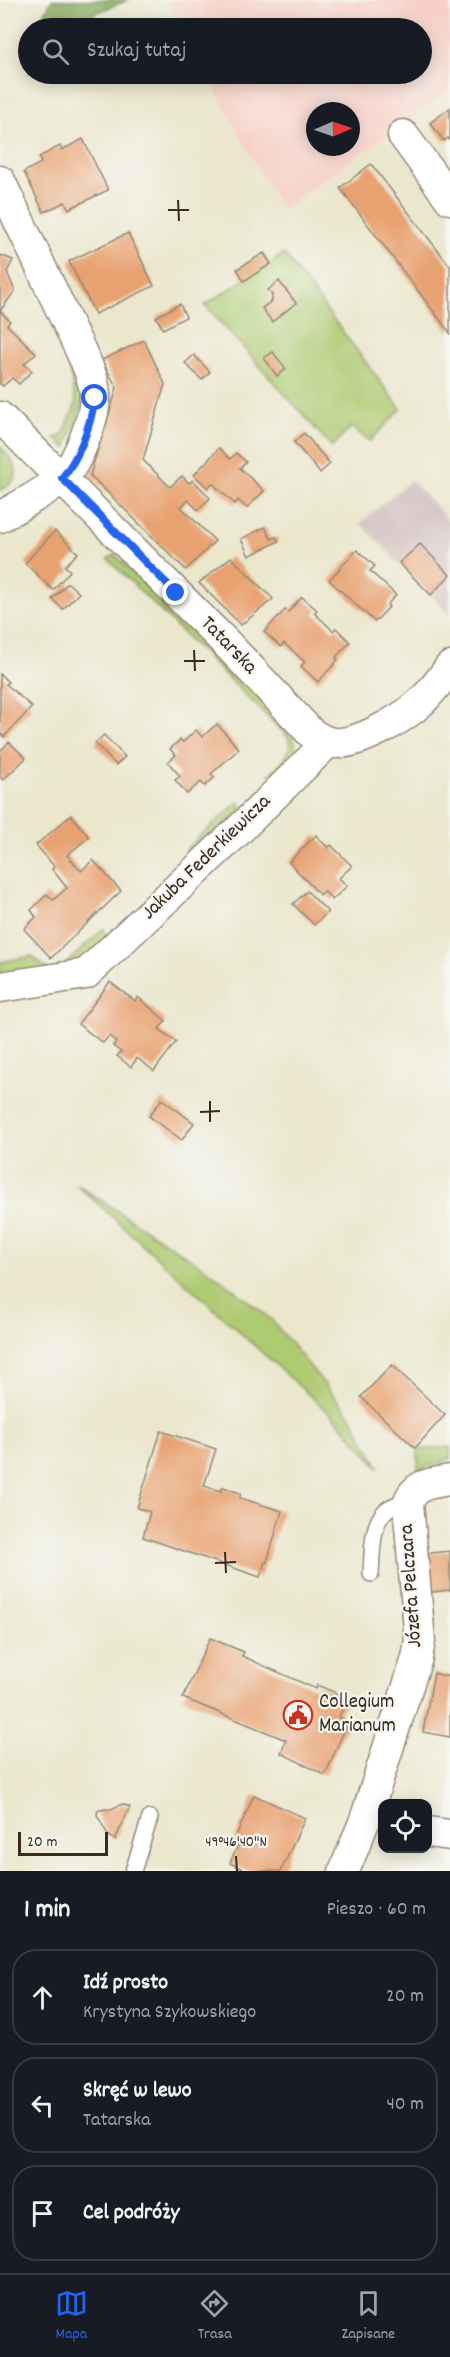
<!DOCTYPE html>
<html lang="pl">
<meta charset="utf-8">
<style>
body{margin:0;font-family:Dekko,sans-serif;background:#20242c;color:#f1f3f6}
.controls{position:absolute;right:18px;bottom:18px;display:grid;overflow:hidden;border-radius:12px;box-shadow:0 3px 15px #0003}
.controls button{width:54px;height:54px;display:grid;place-items:center;padding:0;border:0;border-bottom:2px solid #363941;background:#171b24;color:#f1f3f6;font:30px sans-serif}
.compass{position:absolute;left:306px;top:102px;width:54px;height:54px;border-radius:50%;background:#171b24;box-shadow:0 3px 15px #0003;rotate:88deg}
.scale{position:absolute;left:18px;bottom:15px;width:90px;box-sizing:border-box;padding-left:6px;border:3px solid #3b2a1e;border-top:0;font-size:16px;line-height:21px;white-space:nowrap;color:#3b2a1e;-webkit-text-stroke:4px #f6f6f2;paint-order:stroke}
.stop{position:absolute;width:18px;height:18px;margin:-14px;border:4px solid #2563eb;border-radius:50%;background:#fff}
.stop.end{background:#2563eb;border-color:#fff;box-shadow:0 2px 6px #0008}
.list{margin:0;padding:0;list-style:none}
h2{display:flex;justify-content:space-between;align-items:center;height:78px;margin:0;padding:0 24px;font-size:26px}
h2 small{font-size:20px;font-weight:400;color:#9ea1a6}
.list li{display:grid;grid-template-columns:39px 1fr auto;gap:18px;align-items:center;box-sizing:border-box;height:96px;margin:0 12px 12px;padding:0 12px;border:2px solid #363941;border-radius:24px}
.list b{display:block;font-size:22px;white-space:nowrap}
.list p{margin:0;font-size:20px;white-space:nowrap;color:#9ea1a6}
.list em{font-size:20px;font-style:normal;color:#9ea1a6}
.icon{flex:none;width:33px;height:33px;fill:none;stroke:currentColor;stroke-width:2;stroke-linecap:round;stroke-linejoin:round}
.map{position:relative;flex:none;width:450px;height:1871px;overflow:hidden}
.search{position:absolute;background:#171b24;box-shadow:0 3px 15px #0003;left:18px;right:18px;top:18px;height:66px;display:flex;align-items:center;gap:15px;box-sizing:border-box;padding:0 21px;border-radius:33px;color:#9ea1a6;font-size:22px}
.sheet{height:402px;background:#171b24}
nav{display:flex;justify-content:space-around;align-items:center;box-sizing:border-box;height:84px;border-top:2px solid #363941;background:#171b24;font-size:16px;color:#9ea1a6}
nav a{display:grid;justify-items:center;gap:3px}
nav .on{color:#2563eb}
.map>svg:first-child{display:block}
</style>
<div class="map">
<svg width="450" height="1871" viewBox="0 0 450 1871">
<rect width="100%" height="100%" fill="#f6f6f2"/>
<filter id="ink" filterUnits="userSpaceOnUse"><feTurbulence type="fractalNoise" baseFrequency=".0167" numOctaves="2"/><feDisplacementMap in="SourceGraphic" scale="12" xChannelSelector="R" yChannelSelector="G"/><feConvolveMatrix kernelMatrix="1 2 1 2 8 2 1 2 1" color-interpolation-filters="sRGB"/></filter>
<filter id="wash" filterUnits="userSpaceOnUse"><feTurbulence type="fractalNoise" baseFrequency=".008" numOctaves="4" result="noise"/><feDisplacementMap in="SourceGraphic" scale="24" xChannelSelector="R" yChannelSelector="G"/><feGaussianBlur stdDeviation="1.35" result="paint"/><feColorMatrix in="noise" values="0 0 0 0 0 0 0 0 0 0 0 0 0 0 0 0 0 1.4 0 .05"/><feComposite in="paint" operator="in"/></filter>
<g filter="url(#wash)">
<rect width="100%" height="100%" fill="#ebe7cd"/>
<path fill="#f7d1c8" fill-rule="evenodd" d="M168 0H450V91L282 209 247 149 207 74H422V28H183ZM315 111H351V147H315Z"/>
<path fill="#d2bfc0" d="M411 480 450 522V615L360 523Z"/>
<g fill="#aecb72" stroke="#747a48" stroke-width="1.5">
<path d="M284 254 401 409 370 441 351 427 332 447 205 305Z"/>
<path d="M65 349 85 396 66 448 54 438 63 435 76 403Z"/>
<path d="M0 446C16 463 26 477 0 491Z"/>
<path d="M115 555 285 723C305 749 293 758 273 778L269 774C280 764 294 754 288 737L108 559Z"/>
<path d="M238 802 243 808 194 854 186 849Z"/>
<path d="M104 928 108 936C105 941 102 948 98 952 73 979 34 977 0 979V962L32 956 54 975Z"/>
<path d="M76 1184 214 1274 271 1319 353 1419 380 1469 338 1421Z"/>
<path d="M450 1447V1459L418 1470V1450Z"/>
</g>
<path fill="#8aaf64" stroke="#626c41" stroke-width="1.5" d="M52 0H128L58 28H36Z"/>
<g id="blocks">
<g fill="#e8a170">
<path d="M450 108V141L448 138 444 141 430 123Z"/>
<path d="M83 139 108 190 69 209 65 202 44 212 24 172 41 163 39 157 60 146 62 150Z"/>
<path d="M371 164 450 266V333L340 188Z"/>
<path d="M128 233 154 286 95 314 69 261Z"/>
<path d="M264 253 271 264 244 281 237 269Z"/>
<path d="M0 255 13 260 7 272 15 291 0 311 10 321 7 325 36 353 24 364 32 371 19 384 12 378 3 386 0 384Z"/>
<path d="M279 281 296 303 272 322 262 308 272 301V295L268 290Z"/>
<path d="M180 304 186 317 163 329 156 317Z"/>
<path d="M144 340 165 384 143 460 170 487 182 476 189 483 193 480 210 498 198 510 188 500 181 507 215 541 186 570 90 475 117 388 102 360Z"/>
<path d="M273 352 286 369 277 376 264 358Z"/>
<path d="M194 355 210 372 202 380 185 363Z"/>
<path d="M304 433 330 464 320 473 294 442Z"/>
<path d="M219 448 230 459 236 453 246 462 240 468 264 491 247 508 238 500 235 504 212 483 208 488 194 475Z"/>
<path d="M265 527 271 539 276 537 279 541 249 556 241 539Z"/>
<path d="M55 531 78 553 65 566 70 571 53 590 25 563Z"/>
<path d="M420 544 450 575 431 595 399 563Z"/>
<path d="M357 550 375 566 370 571 396 595 387 605 389 607 375 622 329 580Z"/>
<path d="M231 557 273 599 241 625 199 583Z"/>
<path d="M68 583 79 593 63 609 52 599Z"/>
<path d="M302 597 317 610 314 613 324 622 333 631 336 628 350 642 336 657 338 660 318 682 301 666 305 662 284 643 281 647 264 632 285 610 288 612Z"/>
<path d="M0 674 8 682 6 684 32 707 4 737 0 733Z"/>
<path d="M217 724 239 749 211 774 215 777 205 786 201 782 187 794 175 780 180 776 168 762 176 755 170 749 180 740 183 742 196 730 202 737Z"/>
<path d="M104 735 125 757 116 765 95 743Z"/>
<path d="M9 742 26 758 3 780 0 777V751Z"/>
<path d="M71 815 89 837 67 855 81 871 93 860 121 891 51 958 24 929 36 917 31 910 47 894 53 900 67 888 52 869 54 866 36 845Z"/>
<path d="M316 835 328 848 331 845 352 866 339 878 347 886 332 900 324 891 320 895 289 862Z"/>
<path d="M307 891 328 912 314 925 293 904Z"/>
<path d="M110 982 135 1001 138 997 166 1021 159 1029 176 1042 154 1071 137 1058 131 1067 117 1056 121 1052 113 1046 116 1042 109 1036 103 1043 78 1024Z"/>
<path d="M162 1099 194 1123 182 1140 149 1116Z"/>
<path d="M392 1365 445 1415 415 1448 361 1397Z"/>
<path d="M161 1431 216 1449 204 1486 221 1491 223 1487 240 1493V1498L282 1511 267 1562H265L260 1577 143 1537 150 1512 137 1508Z"/>
<path d="M450 1551V1590L424 1593 421 1554Z"/>
<path d="M210 1638 244 1652 242 1656 316 1689 317 1685 348 1698 339 1717 348 1722 325 1775 281 1753 286 1740 183 1698Z"/>
<path d="M434 1673 450 1677V1737L423 1732Z"/>
<path d="M254 1795 305 1818 281 1871H248L230 1863 238 1845 233 1843Z"/>
<path d="M122 1804 130 1807 115 1840 108 1835 97 1815 98 1810 111 1809Z"/>
</g>
</g>
</g>
<g filter="url(#ink)">
<use href="#blocks" fill-opacity="0" stroke="#938876" stroke-width="1.5"/>
<g fill="none" stroke-linecap="round" stroke-linejoin="round">
<g stroke="#938876" stroke-width="18">
<g id="service">
<path d="M371 1574C373 1544 370 1503 408 1503"/>
<path d="M133 1871 150 1818"/>
</g>
</g>
<g stroke="#938876" stroke-width="33">
<g id="minor">
<path d="M403 135 450 199"/>
<path d="M0 181 85 360C90 372 95 383 95 396 95 417 78 462 63 477 49 490 17 507 0 517"/>
<path d="M0 417 228 645 311 733C316 736 322 740 328 742 353 749 402 719 420 703 432 692 441 679 450 667"/>
<path d="M0 987 86 974 239 830 328 742"/>
<path d="M428 1832 450 1835"/>
<path d="M344 1871 365 1820 417 1658 420 1641 408 1503C415 1483 432 1483 450 1480"/>
</g>
</g>
<use href="#service" stroke="#fff" stroke-width="15"/>
<use href="#minor" stroke="#fff" stroke-width="30"/>
</g>
</g>
<g fill="none" stroke-linecap="round" stroke-linejoin="round" filter="url(#ink)">
<path stroke="#2563eb" stroke-width="8" d="M95 398C90 426 80 456 62 478L176 593"/>
</g>
<path fill="none" stroke="#3b2a1e" stroke-width="2" d="M178 200 179 221M168 210H189M194 650 195 671M184 661H205M210 1101V1122M200 1112 220 1111M225 1552 226 1573M215 1563 236 1562M236 1856 237 1871"/>
<defs>
<g id="civic-ring" transform="scale(1.5)"><circle r="9.5" fill="#f6f6f2" stroke="#c8321e" stroke-width="1.5"/><path d="M-.6-6.5H3V-4.5H.6V-3L4-1V1h2V6H-6V1h2V-1L-.6-3ZM-1.2 2.5V6h2.4V2.5Z" fill="#c8321e"/></g>
</defs>
<g fill-rule="evenodd">
<use href="#civic-ring" x="298" y="1715"/>
</g>
<g text-anchor="middle" dominant-baseline="central" stroke-width="4.5" stroke-linejoin="round" paint-order="stroke">
<g font-size="21" fill="#3b2a1e" stroke="#f6f6f2">
<text transform="translate(228 646) rotate(46)">Tatarska</text>
<text transform="translate(207 858) rotate(-44)">Jakuba Federkiewicza</text>
<text transform="translate(412 1586) rotate(-94)">Józefa Pelczara</text>
</g>
<g font-size="21" fill="#3b2a1e" stroke="#f6f6f2" text-anchor="start">
<text x="319" y="1703">Collegium<tspan x="319" dy="24">Marianum</tspan></text>
</g>
</g>
<g font-size="15" text-anchor="middle" fill="#3b2a1e" stroke="#f6f6f2" stroke-width="4.5" stroke-linejoin="round" paint-order="stroke">
<text x="236" y="1846">49°46'40"N</text>
</g>
</svg>
<div class="controls">
<button><svg class="icon" aria-label="locate" viewBox="0 0 24 24"><circle cx="12" cy="12" r="6"/><path d="M12 2v4M12 18v4M2 12h4M18 12h4"/></svg></button>
</div>
<svg class="compass" viewBox="-18 -18 36 36"><path d="M0-13l5 13h-10z" fill="#e53935"/><path d="M0 13l5-13h-10z" fill="#9ea1a6"/></svg>
<div class="scale">20 m</div>
<div class="stop" style="left:95px;top:398px"></div>
<div class="stop end" style="left:176px;top:593px"></div>
<div class="search"><svg class="icon" aria-label="search" viewBox="0 0 24 24"><circle cx="10" cy="10" r="6"/><path d="M15 15l6 6"/></svg>Szukaj tutaj</div>
</div>
<section class="sheet">
<h2>1 min<small>Pieszo · 60 m</small></h2>
<ul class="list">
<li><svg class="icon" aria-label="ahead" viewBox="0 0 24 24"><path d="M12 20V5M6 11l6-6 6 6"/></svg><div><b>Idź prosto</b><p>Krystyna Szykowskiego</p></div><em>20 m</em></li>
<li><svg class="icon" aria-label="left" viewBox="0 0 24 24"><path d="M17 20v-9H6M10 6l-5 5 5 5"/></svg><div><b>Skręć w lewo</b><p>Tatarska</p></div><em>40 m</em></li>
<li><svg class="icon" aria-label="arrive" viewBox="0 0 24 24"><path d="M6 21V4h12l-3 4 3 4H6"/></svg><div><b>Cel podróży</b></div></li>
</ul>
</section>
<nav>
<a class="on"><svg class="icon" aria-label="map" viewBox="0 0 24 24"><path d="M3 6l6-2 6 2 6-2v14l-6 2-6-2-6 2zM9 4v14M15 6v14"/></svg>Mapa</a>
<a><svg class="icon" aria-label="directions" viewBox="0 0 24 24"><path d="M12 3l9 9-9 9-9-9zM9 14v-3h6M13 9l2 2-2 2"/></svg>Trasa</a>
<a><svg class="icon" aria-label="saved" viewBox="0 0 24 24"><path d="M7 4h10v16l-5-4-5 4z"/></svg>Zapisane</a>
</nav>
